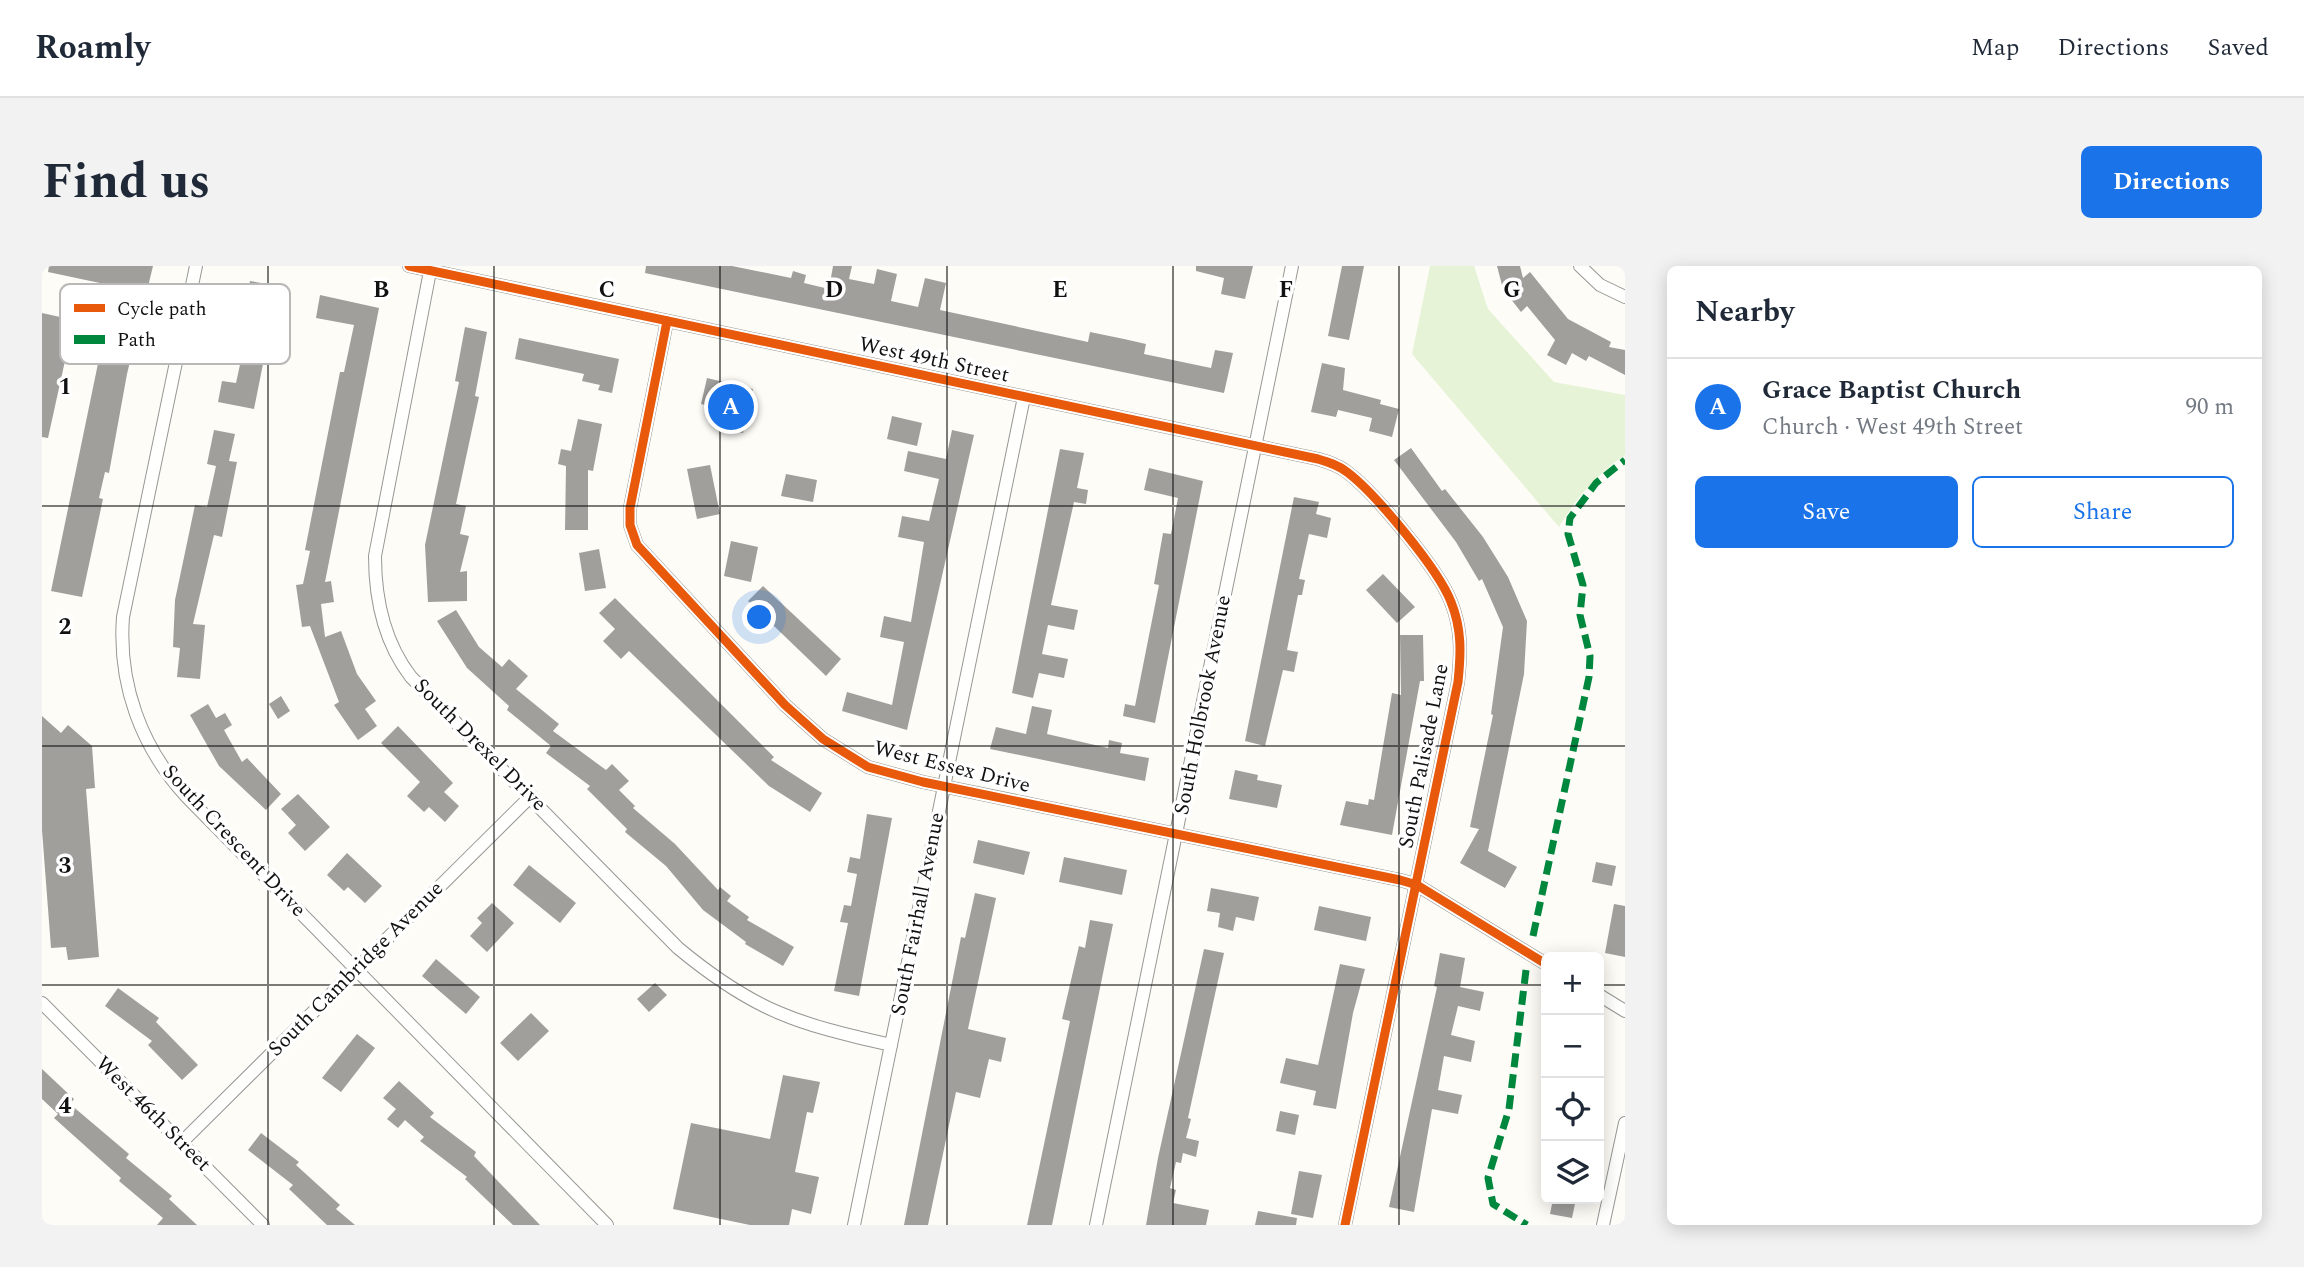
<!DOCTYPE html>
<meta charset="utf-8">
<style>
body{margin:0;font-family:Spectral,serif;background:#f2f2f3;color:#1f2937}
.controls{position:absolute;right:21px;bottom:21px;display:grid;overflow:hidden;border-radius:10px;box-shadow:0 4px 18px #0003}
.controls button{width:63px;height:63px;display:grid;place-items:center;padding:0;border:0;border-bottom:2px solid #e0e1e3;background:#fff;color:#1f2937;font:35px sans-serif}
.you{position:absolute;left:718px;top:352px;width:24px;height:24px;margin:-18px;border:5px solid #fff;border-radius:50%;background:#1a73e8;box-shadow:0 0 0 10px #1a73e833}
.badge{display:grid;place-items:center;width:46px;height:46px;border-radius:50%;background:#1a73e8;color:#fff;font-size:23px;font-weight:700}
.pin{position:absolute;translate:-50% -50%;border:4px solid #fff;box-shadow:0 2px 7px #0006}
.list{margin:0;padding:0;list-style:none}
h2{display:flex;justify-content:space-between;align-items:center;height:91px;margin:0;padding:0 28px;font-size:30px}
h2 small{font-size:23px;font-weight:400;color:#747a83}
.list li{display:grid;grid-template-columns:46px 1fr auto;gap:21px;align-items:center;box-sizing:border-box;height:98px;padding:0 28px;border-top:2px solid #e0e1e3}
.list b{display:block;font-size:26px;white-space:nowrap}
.list p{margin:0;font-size:23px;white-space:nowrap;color:#747a83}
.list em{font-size:23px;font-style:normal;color:#747a83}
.actions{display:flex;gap:14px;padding:21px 28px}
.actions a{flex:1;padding:16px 0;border:2px solid #1a73e8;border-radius:10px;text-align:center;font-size:24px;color:#1a73e8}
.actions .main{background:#1a73e8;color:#fff}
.icon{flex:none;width:38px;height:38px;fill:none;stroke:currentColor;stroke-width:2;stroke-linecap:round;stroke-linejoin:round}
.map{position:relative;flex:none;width:1583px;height:959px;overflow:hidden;border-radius:10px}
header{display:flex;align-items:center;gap:42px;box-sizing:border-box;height:98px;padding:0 35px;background:#fff;border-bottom:2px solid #e0e1e3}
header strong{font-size:33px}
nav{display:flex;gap:38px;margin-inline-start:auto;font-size:24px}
.intro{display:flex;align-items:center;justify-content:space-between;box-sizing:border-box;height:168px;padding:0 42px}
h1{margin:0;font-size:49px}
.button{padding:18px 32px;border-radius:10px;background:#1a73e8;color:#fff;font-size:24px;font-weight:700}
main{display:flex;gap:42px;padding:0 42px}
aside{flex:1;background:#fff;border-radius:10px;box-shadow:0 4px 18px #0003}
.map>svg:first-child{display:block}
</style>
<header>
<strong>Roamly</strong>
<nav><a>Map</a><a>Directions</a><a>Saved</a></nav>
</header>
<div class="intro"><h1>Find us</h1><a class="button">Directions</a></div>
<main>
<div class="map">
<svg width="1583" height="959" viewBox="0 0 1583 959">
<rect width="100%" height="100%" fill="#fdfcf7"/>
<path fill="#e7f3d7" d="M1388 0H1432L1446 43 1512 116 1583 129V189C1554 209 1535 231 1517 261L1370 88Z"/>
<g fill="#a19f9c">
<path d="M7 0H111L85 108 67 207 63 206 57 232 61 233 40 331 9 325 72 20 6 6Z"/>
<path d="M604 0H690L749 12 751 5 764 9 762 17 787 23 791 0H810L807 13 832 18 835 3 855 8 849 35 876 41 883 12 904 17 898 44 1046 76 1048 66 1082 73 1104 78 1102 88 1169 102 1173 84 1191 87 1182 127 603 7Z"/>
<path d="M1154 0H1211L1203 33 1179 28 1182 12 1154 5Z"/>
<path d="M1300 0H1322L1307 74 1286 70Z"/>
<path d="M1455 0H1478L1481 12 1488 6 1526 53 1569 76 1567 81 1583 84V109L1547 90 1544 95 1530 87 1524 99 1505 89 1513 74 1485 40 1479 46 1461 23Z"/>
<path d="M208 15 231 19 222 65 192 59 197 35 204 37Z"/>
<path d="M278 29 337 42 283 316 289 315 292 336 279 338 283 371 299 365 315 408 334 435 323 443 335 460 316 474 292 439 297 436 268 360 260 361 254 319 261 318 268 285 263 284 298 106H302L312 59 274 52Z"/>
<path d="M0 47 32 54 6 172 0 171Z"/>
<path d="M423 61 445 66 433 130 437 131 414 238 424 240 418 268 427 270 418 306 425 305V335L386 336 383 279 417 116 413 115Z"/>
<path d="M477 72 577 93 570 127 556 124 558 119 540 115 542 108 473 93Z"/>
<path d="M199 94 221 98 212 143 176 136 180 115 194 117Z"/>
<path d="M1280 97 1303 102 1301 124 1339 134 1338 138 1357 143 1350 171 1327 165 1330 152 1296 144 1294 151 1269 146Z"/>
<path d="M665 112 711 123 701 167 679 162 684 144 659 138Z"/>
<path d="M850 150 880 157 875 180 845 173Z"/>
<path d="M536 153 560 158 551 205 546 204V264H523L524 200 516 198 519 183 529 185Z"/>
<path d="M172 164 193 168 187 195 195 196 180 271 172 269 151 358 163 359 158 413 135 411 138 382 131 381 133 334 153 239 165 241 174 200 165 198Z"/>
<path d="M910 164 932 169 865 464 800 445 805 426 850 439 862 376 838 371 842 350 869 356 882 276 856 271 860 250 887 255 897 213 862 205 866 185 904 193Z"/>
<path d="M1369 182 1400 225 1403 223 1441 271 1466 311 1485 355 1482 408 1446 585 1475 601 1463 622 1418 597 1437 563 1428 561 1451 449 1449 448 1461 361 1440 313 1437 315 1414 276 1352 194Z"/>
<path d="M1018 183 1042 187 1035 222 1046 224 1044 238 1032 236 1009 339 1036 344 1032 364 1006 359 1000 388 1026 393 1022 412 997 407 991 432 970 427Z"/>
<path d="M668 199 678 248 655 253 645 203Z"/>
<path d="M1107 202 1161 215 1113 457 1081 450 1083 438 1093 440 1117 319 1112 318 1121 267 1129 268 1136 232 1102 224Z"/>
<path d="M744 208 775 214 771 236 739 230Z"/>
<path d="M1252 231 1277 236 1274 248 1289 252 1285 272 1267 268 1257 313 1263 314 1260 329H1256L1245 384 1256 386 1252 406 1241 404 1223 480 1203 475Z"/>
<path d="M689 275 716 281 709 316 682 310Z"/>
<path d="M557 283 564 322 543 325 537 287Z"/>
<path d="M1341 308 1373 341 1355 357 1324 324Z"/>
<path d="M721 320 799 393 784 410 706 335Z"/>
<path d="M573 332 732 491 729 494 780 527 768 546 727 520 587 385 579 393 561 375 573 363 557 347Z"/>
<path d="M414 344 437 381 460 401 467 393 486 410 474 423 517 458 511 465 564 504 570 498 587 515 577 524 593 540 591 542 633 578 676 624 678 621 689 630 685 635 707 651 705 654 752 681 741 700 703 678 704 676 661 644 624 600 583 566 585 563 545 523 548 520 504 487 509 480 465 444 467 440 425 402 395 355Z"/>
<path d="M1358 369H1381L1382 415H1378L1350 569 1298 559 1304 535 1326 539 1327 533 1332 534 1350 427 1359 429Z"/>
<path d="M239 430 248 445 236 453 227 438Z"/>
<path d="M166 438 174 452 183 447 190 459 182 464 200 496 205 492 239 528 224 544 177 500 148 449Z"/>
<path d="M990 440 1010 444 1005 468 1066 482 1067 474 1080 477 1078 487 1107 492 1103 515 948 483 954 461 984 468Z"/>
<path d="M0 450 19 467 26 459 50 480 53 522 44 523 57 691 26 694 24 681 9 682 0 564Z"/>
<path d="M356 460 411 517 402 526 417 540 403 556 387 541 382 546 365 530 378 516 339 477Z"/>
<path d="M1193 504 1216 509 1215 514 1240 519 1235 542 1187 533Z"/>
<path d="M256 528 288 561 263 585 246 567 254 559 239 543Z"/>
<path d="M825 548 850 552 817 730 792 725 806 657 798 656 802 639 809 640 815 608 805 606 808 591 818 593Z"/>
<path d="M936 574 988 586 982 609 931 597Z"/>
<path d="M305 587 340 620 323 637 306 621 302 625 285 609Z"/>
<path d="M1022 591 1085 604 1080 629 1017 616Z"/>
<path d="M1554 596 1574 600 1570 620 1550 616Z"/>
<path d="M487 599 534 637 518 657 471 619Z"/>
<path d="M1169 622 1217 631 1212 655 1194 651 1191 665 1176 661 1178 647 1165 645Z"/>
<path d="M933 627 954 632 926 763 964 772 959 796 947 793 938 832 914 826 886 959H862L919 671 923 672Z"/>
<path d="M450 637 472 657 445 686 428 670 440 657 435 652Z"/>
<path d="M1572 638 1583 640V691L1563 687Z"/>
<path d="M1277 640 1329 651 1324 675 1272 664Z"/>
<path d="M1048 654 1071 658 1039 816 1010 959H985L1028 755 1020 753 1037 680 1043 682Z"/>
<path d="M1162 683 1182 687 1146 852 1149 853 1144 872 1157 875 1154 891 1141 887 1139 897 1134 896 1128 922 1134 924 1131 937 1167 944 1164 959H1104L1116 892Z"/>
<path d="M1398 687 1423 692 1418 721 1442 726 1438 745 1416 740 1409 769 1433 775 1429 796 1402 790 1396 824 1420 829 1416 848 1390 843 1372 946 1347 941 1395 721 1392 720Z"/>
<path d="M394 693 438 731 424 748 380 710Z"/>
<path d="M1298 698 1323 703 1311 747 1294 843 1271 839 1274 825 1238 817 1244 792 1276 799Z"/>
<path d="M613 717 625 729 607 746 595 733Z"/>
<path d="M76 722 117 752 114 756 156 799 140 814 106 779 110 775 63 740Z"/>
<path d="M489 747 507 765 476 795 458 777Z"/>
<path d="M315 768 333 782 299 826 280 812Z"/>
<path d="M0 803 32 833 28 838 87 888 84 892 130 930 127 933 155 959H115L121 952 77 915 79 912 12 852 16 848 0 833Z"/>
<path d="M741 809 778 816 771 847 765 846 753 906 777 911 769 948 750 943 747 959H708L631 943 649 857 728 873Z"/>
<path d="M357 815 392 847 388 851 434 886 432 890 498 959H471L423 913 425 911 378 875 382 871 363 854 356 862 345 853 354 843 341 832Z"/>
<path d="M1238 845 1257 849 1253 869 1234 865Z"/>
<path d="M219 867 257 896 254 899 298 939 294 943 313 959H285L247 923 251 919 206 884Z"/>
<path d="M1257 905 1280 909 1271 952 1249 948Z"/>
<path d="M1511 933H1534L1530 952 1508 948Z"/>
<path d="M1216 945 1255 952 1254 959H1213Z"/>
</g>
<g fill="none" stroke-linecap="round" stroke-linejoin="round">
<g stroke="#979795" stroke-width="14">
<g id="minor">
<path d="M154 0 81 351C76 418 99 481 144 530L565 959"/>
<path d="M367 0 1276 193C1286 196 1296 199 1305 206 1333 227 1397 304 1409 336 1420 363 1419 387 1416 416L1303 959"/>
<path d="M389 0 333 290C333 333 342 376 369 411L636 682C712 745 755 758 849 779"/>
<path d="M1538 0 1558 19 1583 31"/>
<path d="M625 55 588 242V259L595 279 743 439 781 473 826 501 881 516 1358 614 1375 619 1504 698"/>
<path d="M1557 729 1583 745"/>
<path d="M0 737 221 959"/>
<path d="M139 877 489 530"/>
<path d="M812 959 982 131"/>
<path d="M1054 959 1250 0"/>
<path d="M1561 959 1583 857"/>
</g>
</g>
<use href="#minor" stroke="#fffffe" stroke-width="12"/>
<g stroke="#00873e" stroke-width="7" stroke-dasharray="14 7" stroke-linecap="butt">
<path d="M1491 670 1547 411 1548 390 1538 349 1541 319 1526 268 1528 252 1554 217 1583 194"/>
<path d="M1484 704 1467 843 1446 912 1451 938 1485 959"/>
</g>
<g stroke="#fff" stroke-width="13">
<g id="cycleway">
<path d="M367 0 1276 193C1286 196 1296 199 1305 206 1333 227 1397 304 1409 336 1420 363 1419 387 1416 416L1303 959"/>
<path d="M625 55 588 242V259L595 279 743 439 781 473 826 501 881 516 1358 614 1375 619 1504 698"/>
</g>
</g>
<use href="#cycleway" stroke="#e8590c" stroke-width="9"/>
</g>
<path fill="none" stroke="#111" stroke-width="2" stroke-opacity="0.55" d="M226 0V959M452 0V959M678 0V959M905 0V959M1131 0V959M1357 0V959M0 240H1583M0 480H1583M0 719H1504M1557 719H1583"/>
<g text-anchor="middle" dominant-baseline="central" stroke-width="7" stroke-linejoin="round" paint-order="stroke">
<g font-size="21" fill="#111" stroke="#fff">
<text transform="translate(892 94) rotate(12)">West 49th Street</text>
<text transform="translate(1161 439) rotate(-79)">South Holbrook Avenue</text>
<text transform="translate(438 479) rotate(45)">South Drexel Drive</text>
<text transform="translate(1382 490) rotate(-79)">South Palisade Lane</text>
<text transform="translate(910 501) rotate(14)">West Essex Drive</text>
<text transform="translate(192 575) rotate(47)">South Crescent Drive</text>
<text transform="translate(876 648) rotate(-79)">South Fairhall Avenue</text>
<text transform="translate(314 703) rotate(-45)">South Cambridge Avenue</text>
<text transform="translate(111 848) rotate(45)">West 46th Street</text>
</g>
</g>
<rect x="18" y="18" width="230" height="80" rx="10" fill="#fff" stroke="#b8b8b8" stroke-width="2"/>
<rect x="32" y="38" width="31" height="8" fill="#e8590c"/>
<rect x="32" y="69" width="31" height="9" fill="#00873e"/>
<g font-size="19" fill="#111">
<text x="75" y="49">Cycle path</text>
<text x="75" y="80">Path</text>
</g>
<g font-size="23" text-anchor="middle" font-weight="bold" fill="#111" stroke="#fff" stroke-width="7" stroke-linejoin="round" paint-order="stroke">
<text x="339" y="31">B</text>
<text x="565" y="31">C</text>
<text x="792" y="31">D</text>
<text x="1018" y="31">E</text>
<text x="1244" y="31">F</text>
<text x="1470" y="31">G</text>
<text x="23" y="128">1</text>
<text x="23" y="368">2</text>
<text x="23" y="607">3</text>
<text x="23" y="847">4</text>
</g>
</svg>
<div class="controls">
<button>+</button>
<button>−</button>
<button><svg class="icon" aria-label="locate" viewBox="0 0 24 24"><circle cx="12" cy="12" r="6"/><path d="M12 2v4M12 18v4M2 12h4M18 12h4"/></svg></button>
<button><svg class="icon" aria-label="layers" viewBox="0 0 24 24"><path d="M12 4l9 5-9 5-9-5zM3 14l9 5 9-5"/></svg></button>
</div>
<div class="you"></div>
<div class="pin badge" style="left:689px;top:141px">A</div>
</div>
<aside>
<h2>Nearby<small></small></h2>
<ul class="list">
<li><span class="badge">A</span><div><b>Grace Baptist Church</b><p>Church · West 49th Street</p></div><em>90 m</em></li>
</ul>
<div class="actions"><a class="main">Save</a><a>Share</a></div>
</aside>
</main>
